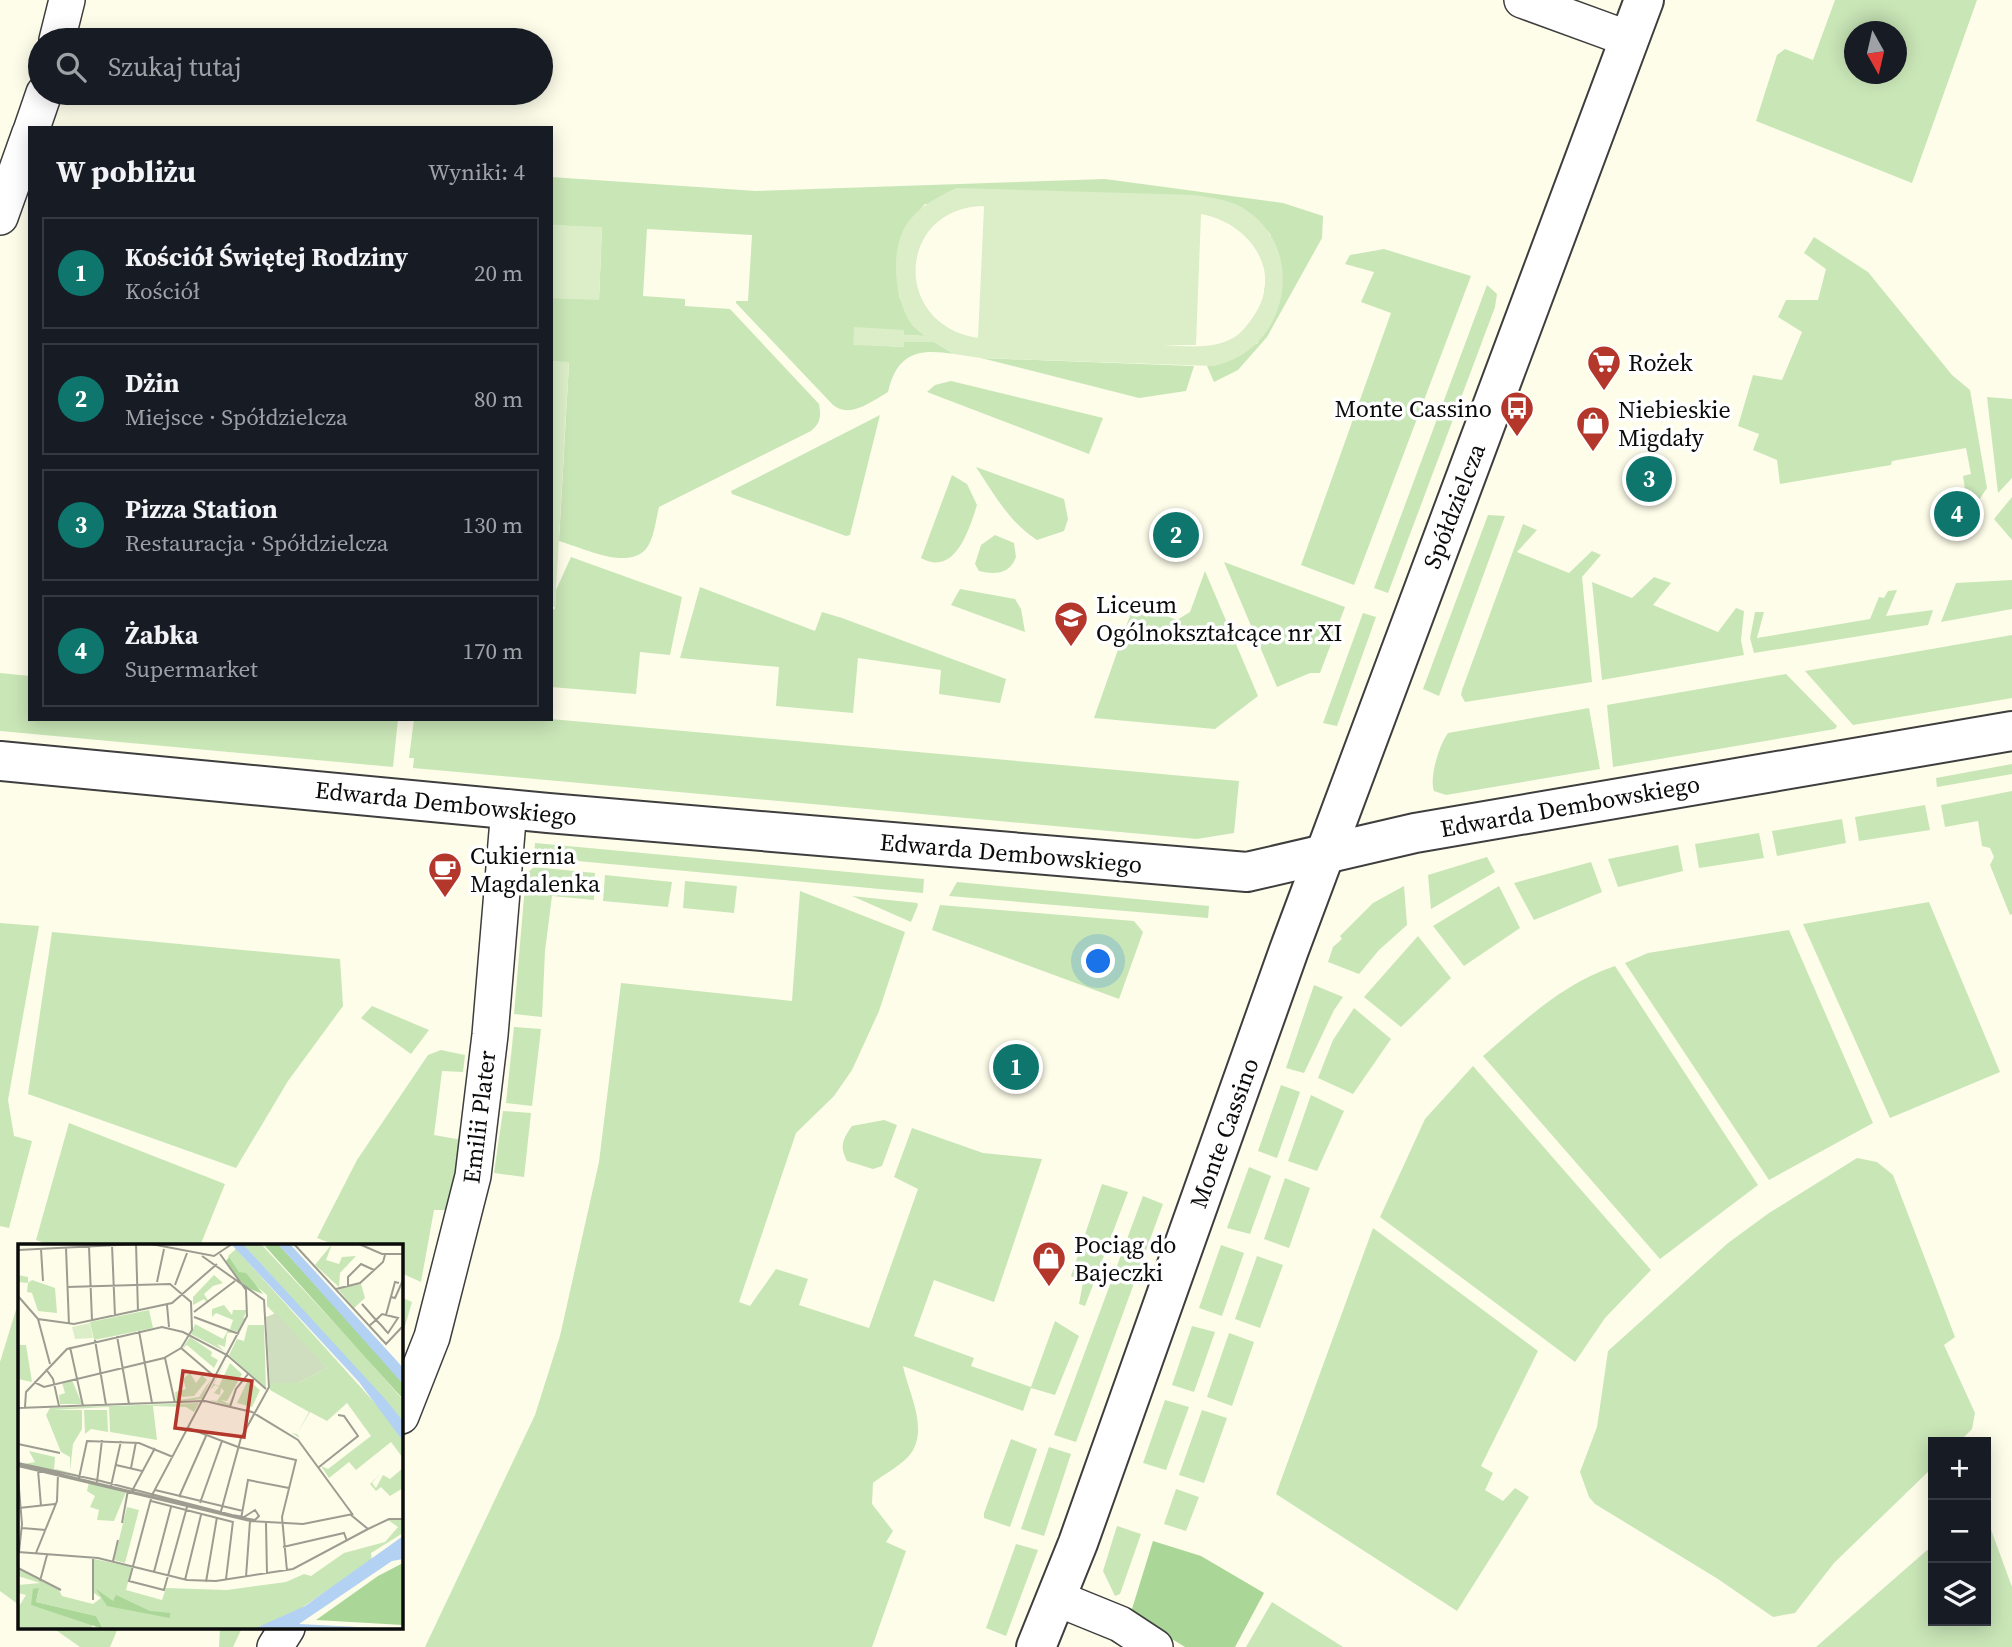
<!DOCTYPE html>
<html lang="pl">
<meta charset="utf-8">
<style>
body{margin:0;font-family:"Source Serif 4",serif;background:#242831;color:#f1f3f6}
.controls{position:absolute;right:21px;bottom:21px;display:grid;overflow:hidden;border-radius:0px;box-shadow:0 4px 18px #0003}
.controls button{width:63px;height:63px;display:grid;place-items:center;padding:0;border:0;border-bottom:2px solid #363941;background:#171b24;color:#f1f3f6;font:35px sans-serif}
.compass{position:absolute;left:1844px;top:21px;width:63px;height:63px;border-radius:50%;background:#171b24;box-shadow:0 4px 18px #0003;rotate:172deg}
.you{position:absolute;left:1099px;top:962px;width:24px;height:24px;margin:-18px;border:5px solid #fff;border-radius:50%;background:#1a73e8;box-shadow:0 0 0 10px #1a73e833}
.badge{display:grid;place-items:center;width:46px;height:46px;border-radius:50%;background:#0f766e;color:#fff;font-size:23px;font-weight:700}
.pin{position:absolute;translate:-50% -50%;border:4px solid #fff;box-shadow:0 2px 7px #0006}
.list{margin:0;padding:0;list-style:none}
h2{display:flex;justify-content:space-between;align-items:center;height:91px;margin:0;padding:0 28px;font-size:30px}
h2 small{font-size:23px;font-weight:400;color:#9ea1a6}
.list li{display:grid;grid-template-columns:46px 1fr auto;gap:21px;align-items:center;box-sizing:border-box;height:112px;margin:0 14px 14px;padding:0 14px;border:2px solid #363941;border-radius:0px}
.list b{display:block;font-size:26px;white-space:nowrap}
.list p{margin:0;font-size:23px;white-space:nowrap;color:#9ea1a6}
.list em{font-size:23px;font-style:normal;color:#9ea1a6}
.icon{flex:none;width:38px;height:38px;fill:none;stroke:currentColor;stroke-width:2;stroke-linecap:round;stroke-linejoin:round}
.map{position:relative;flex:none;width:2012px;height:1647px;overflow:hidden}
.search{position:absolute;background:#171b24;box-shadow:0 4px 18px #0003;left:28px;top:28px;width:525px;height:77px;display:flex;align-items:center;gap:18px;box-sizing:border-box;padding:0 24px;border-radius:38px;color:#9ea1a6;font-size:26px}
.panel{position:absolute;background:#171b24;box-shadow:0 4px 18px #0003;left:28px;top:126px;width:525px;height:595px;border-radius:0px}
.map>svg:first-child{display:block}
</style>
<div class="map">
<svg width="2012" height="1647" viewBox="0 0 2012 1647">
<rect width="100%" height="100%" fill="#fefdea"/>
<g fill="#c9e6b7" fill-rule="evenodd">
<path d="M1835 0H1977L1912 183 1756 121 1777 55 1785 49 1813 60ZM1854 32H1896V74H1854Z"/>
<path d="M551 177 756 191 1105 179 1283 203 1323 216 1322 238 1267 337 1238 370 1214 382 1207 366 1258 343 1271 235 1256 218 1241 207 925 204 904 229 897 258 899 296 925 336 904 335V331L853 344 903 347 904 342H934L954 354C918 348 897 353 888 392 872 401 850 419 833 405L736 303V301H748L752 235 647 229 643 296 685 299V306L730 309 819 404C821 416 821 423 811 431L659 507C656 519 654 539 646 549 627 571 581 547 559 541L569 363 551 361V298L599 299 602 228 551 225Z"/>
<path d="M1814 237 1868 272 1952 375 1970 390 1987 488 1979 500 1967 503 1963 476 1971 474 1966 448 1892 461 1891 465 1780 484 1777 460 1753 450 1759 434 1738 426 1753 375 1782 380 1802 332 1778 317 1786 300H1818L1826 269 1804 253Z"/>
<path d="M1384 249 1471 276 1354 585 1301 565 1391 313 1361 302 1374 272 1345 264 1350 255Z"/>
<path d="M1487 285 1497 294 1495 307 1388 593 1374 588Z"/>
<path d="M981 358 1194 366 1186 391 1139 398Z"/>
<path d="M951 381 1103 418 1089 454 927 392 935 385Z"/>
<path d="M1987 397 2012 399V478L1998 493Z"/>
<path d="M880 415 850 535 846 536 732 494 731 491Z"/>
<path d="M976 467 1064 499 1068 519 1064 531 1037 540C1009 522 994 494 976 467Z"/>
<path d="M952 475 967 484 977 505C969 530 955 577 921 558Z"/>
<path d="M2012 497V540L1994 519Z"/>
<path d="M1488 515 1505 516 1439 696 1423 689Z"/>
<path d="M1523 524 1537 530 1517 552 1569 573 1592 551 1601 555 1582 577 1592 682 1465 702 1461 695 1462 690Z"/>
<path d="M995 535 1014 543 1016 557C1010 574 995 575 979 571L975 564 981 545Z"/>
<path d="M571 557 682 597 670 655 640 652 636 694 551 687V610L555 609 556 590Z"/>
<path d="M1224 562 1345 607 1320 673H1310L1277 687Z"/>
<path d="M1205 571 1258 696 1215 729 1094 718 1134 604 1177 620 1190 612Z"/>
<path d="M1654 577 1671 583 1653 605 1718 632 1736 608 1744 611 1741 640 1744 655 1602 680 1592 582 1632 598Z"/>
<path d="M2012 580V609L1941 622 1956 583Z"/>
<path d="M700 587 815 631 822 612 842 618 1006 679 1000 703 939 694 941 670 858 658 853 713 776 706 779 667 680 658Z"/>
<path d="M960 589 1015 599 1021 609 1025 632 951 605Z"/>
<path d="M1897 590 1886 616 1933 610 1928 625 1754 653 1750 638 1755 612H1764L1757 638 1870 619 1879 597 1884 598 1888 591Z"/>
<path d="M1363 613 1376 617 1337 726 1323 723Z"/>
<path d="M2012 635V698L1853 725 1805 671Z"/>
<path d="M0 673 30 676V719H398L393 767 0 731Z"/>
<path d="M1786 674 1837 726 1835 729 1613 767 1607 705Z"/>
<path d="M1589 708 1600 769 1446 795 1434 791C1429 778 1439 745 1448 733Z"/>
<path d="M414 719H551L1239 781 1234 833 1197 839 413 768 414 758H409Z"/>
<path d="M2012 764V774L1937 787 1936 778Z"/>
<path d="M2012 791V914L2010 915 1990 865 1994 857 1990 848 1982 846 1978 821 1945 827 1941 805Z"/>
<path d="M1925 805 1930 830 1859 841 1855 817Z"/>
<path d="M1842 819 1846 843 1777 856 1772 831Z"/>
<path d="M1759 833 1764 858 1699 868 1695 844Z"/>
<path d="M535 843 924 879 923 893 534 857Z"/>
<path d="M1678 845 1683 871 1618 887 1608 859Z"/>
<path d="M1487 857 1495 872 1431 909 1428 875Z"/>
<path d="M1591 862 1602 892 1534 920 1514 883Z"/>
<path d="M534 867 595 873 594 900 552 896 545 951 542 1017 514 1014 526 874Z"/>
<path d="M605 875 672 882 668 907 603 901Z"/>
<path d="M685 881 737 886 734 913 683 908Z"/>
<path d="M957 882 1209 906 1208 918 949 896Z"/>
<path d="M1404 886 1407 925 1379 950 1359 974 1328 962 1333 947 1342 939 1340 936 1373 903Z"/>
<path d="M1499 886 1520 928 1464 966 1433 926Z"/>
<path d="M800 891 905 932 879 1011 852 1070 834 1096 796 1133 739 1302 750 1306 776 1269 808 1279 799 1305 869 1328 918 1189 894 1177 912 1128 983 1153 1042 1159 994 1302 934 1280 914 1336 974 1358 971 1366 1031 1387 1055 1321 1079 1336 1055 1395 1031 1388 1023 1411 903 1366C908 1392 928 1426 912 1452 904 1464 884 1474 873 1483L872 1504 893 1531 886 1542 906 1551 872 1647H425L535 1415 560 1336 599 1162 621 983 792 1001Z"/>
<path d="M852 896 917 903 918 905 911 922Z"/>
<path d="M1929 902 2000 1072 1890 1118 1803 924Z"/>
<path d="M940 905 1134 921 1143 932 1119 999 932 930Z"/>
<path d="M0 923 39 926 8 1100 14 1136 32 1141 9 1228 0 1226Z"/>
<path d="M1789 930 1873 1123 1769 1180 1625 963 1648 953Z"/>
<path d="M52 932 340 959 343 1006 288 1081 236 1168 28 1094Z"/>
<path d="M1418 936 1451 978 1401 1027 1364 997Z"/>
<path d="M1615 966 1758 1185 1660 1259 1483 1056C1524 1021 1563 983 1615 966Z"/>
<path d="M1314 985 1343 997 1334 1010 1304 1073 1286 1068Z"/>
<path d="M372 1006 429 1030 411 1054 361 1018Z"/>
<path d="M1354 1008 1391 1039 1353 1094 1318 1078 1333 1040Z"/>
<path d="M514 1027 541 1029 532 1106 506 1103Z"/>
<path d="M441 1050 465 1055 463 1072 442 1071 434 1135 462 1140 448 1210H434L421 1282 401 1273V1246H338L317 1238 357 1160 428 1055Z"/>
<path d="M1473 1066 1651 1270 1605 1318 1575 1362 1380 1217 1425 1119Z"/>
<path d="M1281 1085 1300 1092 1277 1158 1258 1151Z"/>
<path d="M1311 1095 1344 1111 1317 1171 1288 1161Z"/>
<path d="M503 1111 531 1113 524 1177 494 1173Z"/>
<path d="M884 1120 897 1125 882 1166 873 1169 847 1161C839 1146 843 1139 852 1126Z"/>
<path d="M69 1123 225 1184 200 1246H54L36 1240Z"/>
<path d="M1857 1158 1877 1162 1893 1175 1955 1337 1944 1345 1975 1413 1972 1429 1959 1442H1933V1467L1834 1563 1795 1613 1773 1617 1718 1579 1595 1504 1589 1497 1580 1472 1597 1427 1608 1351 1728 1243 1769 1213Z"/>
<path d="M1249 1167 1271 1176 1250 1234 1227 1228Z"/>
<path d="M1285 1178 1310 1188 1289 1248 1264 1239Z"/>
<path d="M1102 1184 1128 1192 1085 1306 1079 1304 1083 1282 1071 1276Z"/>
<path d="M1143 1196 1163 1204 1076 1442 1054 1435Z"/>
<path d="M1373 1228 1538 1351 1481 1466 1493 1473 1485 1490 1503 1501 1515 1488 1529 1497 1457 1611 1276 1494Z"/>
<path d="M1221 1245 1244 1253 1222 1316 1199 1308Z"/>
<path d="M1257 1256 1283 1265 1260 1328 1235 1319Z"/>
<path d="M401 1297 412 1302 401 1340Z"/>
<path d="M19 1300V1605L0 1591V1362Z"/>
<path d="M1192 1326 1215 1332 1194 1392 1172 1385Z"/>
<path d="M1229 1333 1254 1342 1232 1406 1207 1397Z"/>
<path d="M1165 1400 1189 1407 1166 1470 1143 1463Z"/>
<path d="M1202 1410 1227 1418 1204 1483 1179 1475Z"/>
<path d="M1011 1439 1037 1449 1010 1527 984 1518V1513Z"/>
<path d="M1049 1447 1071 1454 1044 1536 1021 1529Z"/>
<path d="M1176 1489 1199 1497 1186 1531 1164 1524Z"/>
<path d="M1986 1516 2012 1587V1647H1816L1933 1545V1621H1986Z"/>
<path d="M1117 1526 1141 1534 1120 1594 1115 1596 1103 1571Z"/>
<path d="M1016 1544 1038 1550 1006 1636 986 1628Z"/>
<path d="M1272 1602 1343 1647H1246Z"/>
<path d="M53 1628H118L110 1647H80Z"/>
<path d="M220 1628H242L233 1647H219Z"/>
</g>
<path fill="#aad697" d="M1153 1541 1201 1556 1264 1593 1235 1647H1185L1141 1620 1132 1609Z"/>
<g fill="#dbeec8" fill-rule="evenodd">
<path d="M956 188 1195 195C1211 198 1227 199 1241 207 1310 247 1289 351 1213 366L981 358 954 354 934 342H904V347L853 345 854 327 904 330V335L924 336C921 332 915 329 912 325 895 302 890 254 904 229 915 208 936 198 956 188ZM983 206 984 207 978 338C891 325 897 208 983 206ZM1201 214C1247 222 1284 269 1255 314 1249 323 1242 333 1233 338 1211 350 1187 346 1163 345H1196Z"/>
<path d="M551 225 602 227 599 300 551 298Z"/>
<path d="M551 361 569 362 555 607 551 606Z"/>
</g>
<g fill="none" stroke-linecap="round" stroke-linejoin="round">
<g stroke="#3e3e3e" stroke-width="38">
<g id="minor">
<path d="M1522 0 1629 39"/>
<path d="M57 40 67 0"/>
<path d="M32 128 44 93"/>
<path d="M0 217 30 133"/>
<path d="M401 1416 432 1337 473 1176 490 1035 509 808"/>
<path d="M1056 1598 1120 1624 1155 1647"/>
<path d="M275 1647 287 1628"/>
</g>
</g>
<g stroke="#3e3e3e" stroke-width="42">
<g id="tertiary">
<path d="M0 761 548 813 1247 872 1415 833 2012 731"/>
<path d="M1036 1647 1078 1543 1289 950 1644 0"/>
</g>
</g>
<use href="#minor" stroke="#fff" stroke-width="35"/>
<use href="#tertiary" stroke="#fff" stroke-width="38"/>
</g>
<defs>
<g id="supermarket-pin" transform="scale(1.75)"><path d="M0 17L-7.5 6A9.5 9.5 0 1 1 7.5 6Z" fill="#b3372b" stroke="#fff"/><path d="M-6-5.5h2.5l.6 2H6L4.5 2H-2.5L-4.4-4H-6ZM-1.5 3.2a1.3 1.3 0 1 0 .1 0ZM3 3.2a1.3 1.3 0 1 0 .1 0Z" fill="#fff"/></g>
<g id="bus-pin" transform="scale(1.75)"><path d="M0 17L-7.5 6A9.5 9.5 0 1 1 7.5 6Z" fill="#b3372b" stroke="#fff"/><path d="M-5-6H5V4H4V6H2V4H-2V6H-4V4H-5ZM-3.5-4V0h7V-4ZM-3.5 1.2v1.5H-2V1.2ZM2 1.2v1.5H3.5V1.2Z" fill="#fff"/></g>
<g id="shop-pin" transform="scale(1.75)"><path d="M0 17L-7.5 6A9.5 9.5 0 1 1 7.5 6Z" fill="#b3372b" stroke="#fff"/><path d="M-5-2.5h2.3a2.7 3.5 0 0 1 5.4 0H5L5.5 6h-11ZM-1.5-2.5h3a1.5 2.3 0 0 0-3 0Z" fill="#fff"/></g>
<g id="school-pin" transform="scale(1.75)"><path d="M0 17L-7.5 6A9.5 9.5 0 1 1 7.5 6Z" fill="#b3372b" stroke="#fff"/><path d="M0-5L7-2L0 1L-7-2ZM-4 1L0 2.5L4 1V4Q0 6-4 4Z" fill="#fff"/></g>
<g id="cafe-pin" transform="scale(1.75)"><path d="M0 17L-7.5 6A9.5 9.5 0 1 1 7.5 6Z" fill="#b3372b" stroke="#fff"/><path d="M-5.5-4.5H6V0H3Q3 3.5 0 3.5H-2.5Q-5.5 3.5-5.5 0ZM3-3.2v2h1.7v-2ZM-6 4.5H4V6H-6Z" fill="#fff"/></g>
</defs>
<g fill-rule="evenodd">
<use href="#supermarket-pin" x="1604" y="362"/>
<use href="#bus-pin" x="1517" y="408"/>
<use href="#shop-pin" x="1593" y="423"/>
<use href="#school-pin" x="1071" y="618"/>
<use href="#cafe-pin" x="445" y="869"/>
<use href="#shop-pin" x="1049" y="1258"/>
</g>
<g text-anchor="middle" dominant-baseline="central" stroke-width="7" stroke-linejoin="round" paint-order="stroke">
<g font-size="24" fill="#0b0b0b" stroke="#fff" text-anchor="start">
<text x="1628" y="362">Rożek</text>
<text x="1492" y="408" text-anchor="end">Monte Cassino</text>
<text x="1618" y="409">Niebieskie<tspan x="1618" dy="28">Migdały</tspan></text>
<text x="1096" y="604">Liceum<tspan x="1096" dy="28">Ogólnokształcące nr XI</tspan></text>
<text x="470" y="855">Cukiernia<tspan x="470" dy="28">Magdalenka</tspan></text>
<text x="1074" y="1244">Pociąg do<tspan x="1074" dy="28">Bajeczki</tspan></text>
</g>
<g font-size="24" fill="#0b0b0b" stroke="#fff">
<text transform="translate(1454 506) rotate(-69)">Spółdzielcza</text>
<text transform="translate(446 803) rotate(6)">Edwarda Dembowskiego</text>
<text transform="translate(1570 806) rotate(-10)">Edwarda Dembowskiego</text>
<text transform="translate(1011 853) rotate(5)">Edwarda Dembowskiego</text>
<text transform="translate(479 1117) rotate(-83)">Emilii Plater</text>
<text transform="translate(1224 1133) rotate(-70)">Monte Cassino</text>
</g>
</g>
<g transform="translate(18 1244)">
<rect width="385" height="385" fill="#fefdea"/>
<path d="M225 0H243L346 111 385 156V177ZM314 0 308 16 321 20 324 13 338 12 322 29 321 43 297 21ZM218 5 365 168 385 197V214L373 198 338 226 331 218 311 234 303 222 310 225 353 192 329 159 309 177 292 168 279 190 282 194 274 189 279 190 291 168 252 146V139H280L309 124 249 62V51L220 27 210 12ZM0 31 10 33V39L14 36 37 44 39 69 20 67 14 49 9 48 10 39 0 38ZM196 31 205 39 195 42 186 50 191 58 176 67 189 59 186 55 175 61V53ZM343 40 347 54 336 64 320 45ZM206 61 214 71 215 66H229L226 73 223 70 227 75 220 88 212 85 215 76 198 69 194 73V65ZM131 66 135 84 76 96 72 78ZM177 80 205 95 210 86 218 89H209L207 103 199 100 206 107 173 90ZM230 81H246L248 145 211 111 219 95 226 97ZM172 93 194 108 193 112 200 116 196 124 169 101 164 105ZM0 101H8L14 138 0 135ZM210 113 196 140 201 142 212 119 224 130 209 157 203 156 211 160 215 151 212 162 191 156 199 157 206 147 203 144 202 151 196 149 201 143 197 141 192 146ZM172 129 178 139 184 131 189 136 176 152 164 153 161 148 162 156 181 153 193 135 184 155 158 158 157 148 168 145 165 135ZM54 136 64 160H42L41 151 47 149 44 139ZM230 136 242 146 234 163 219 159ZM181 159 176 168 168 163 135 162 139 196 92 188 91 163 34 166H64V185L55 200 52 227V213L43 208 28 171 32 164ZM66 166H89L90 188 73 185 67 190ZM11 207 37 213 36 226 38 225 61 231 6 220 17 218ZM385 224V244L372 252 363 243 358 247 352 240 362 230 354 239 358 244 365 231 372 235ZM71 238 108 248 96 277 79 276 81 266 72 263 77 252 69 247ZM109 263 121 266 107 319 96 316ZM370 276H385V289L353 309 354 316 273 371 236 385H85L78 372 18 358 21 345 13 361 50 370 74 380V385L0 383V364L8 351 0 349V341L22 339 0 332V325L41 346 44 352 75 360 83 354 76 349V315L114 323 108 346 144 356 148 344 209 346 268 338 286 330 293 332 326 309 367 298 380 283Z" fill="#c9e6b7"/>
<path d="M260 0 363 113 385 140V155L247 2ZM211 13 221 28 228 29 245 50 227 43 208 17ZM385 319V381L298 376 360 332ZM21 344 18 358 78 372 85 385 13 361 15 345ZM78 345 95 357 98 351 132 367 152 369V374L89 362Z" fill="#aad697"/>
<path d="M258 69 309 124 280 139H252L248 73Z" fill="#cfdebe"/>
<path d="M72 79 75 94 57 95 54 83Z" fill="#dbeec8"/>
<path d="M213 0H225L368 156 385 177V197L341 138ZM260 0H272L379 117 385 124V140ZM385 292V315L374 317 281 380 380 385H236L287 362Z" fill="#b2d1f3"/>
<path fill="none" stroke="#9d9c91" stroke-width="2" d="M118 0 120 67M133 0 196 12 214 0M276 0 368 100 385 82M341 0 364 10H385M94 1 97 72M71 3 74 76M48 4 51 81M23 5 25 37M0 6 120 0M184 12 246 56 251 143 223 194 202 271M139 38 146 5M157 41 169 9M330 43V33L343 20 356 26M318 45 342 39 365 18 367 11M0 52 20 75 56 80 154 59 199 20M373 53 377 54 385 36M344 60 358 76 363 81 369 88 370 89 380 74 364 70 358 76 351 82M149 61 151 83M176 68 217 37M368 71 377 38 381 39M176 73 221 90M20 75 32 120M121 87 134 159M99 92 111 160M77 96 88 161M52 103 65 162M163 104 197 133M147 114 157 159M28 125 35 135 41 162M16 138 26 143 146 114 163 104 174 86 173 58 152 40 49 43M7 163 8 148 49 105 144 83 165 88 209 111 248 145M212 163 218 145 230 130M0 164 187 157 234 168 280 196 335 271M170 184 220 203 278 216 264 273 269 327M0 200 42 209M0 219 79 236 214 271 226 273 237 266 241 272 237 276 210 271 0 220M98 221 124 227M0 222 232 277 285 280 335 270M301 223 340 192 326 172 320 171M113 224 118 198M20 226 23 262M0 233 4 280 1 308M61 234 69 197 121 199 155 213M79 238 84 196M93 242 103 197M137 246 225 267M114 247 137 204M161 253 188 192M133 257 215 278M182 259 204 197M169 263 146 346 111 337 134 251 229 72 228 46 202 10M1 264 37 260M333 271 350 285M223 275 230 236 271 244M104 279 110 246M248 279 249 330M4 284 28 286M265 303 326 289 329 297M0 308 80 314 169 336 198 337 275 325 350 285 371 275H385M18 309 39 257 40 230M95 317 100 296M0 324 43 346M136 328 153 263M228 333 232 277M208 335 215 277M167 336 183 271M22 337 29 311M188 338 199 273M75 356V314"/>
<path fill="#b3372b" fill-opacity="0.15" stroke="#b3372b" stroke-width="3.5" d="M165 127 234 137 226 193 157 184Z"/>
<rect width="385" height="385" fill="none" stroke="#0b0b0b" stroke-width="3.5"/>
</g>
</svg>
<div class="controls">
<button>+</button>
<button>−</button>
<button><svg class="icon" aria-label="layers" viewBox="0 0 24 24"><path d="M12 4l9 5-9 5-9-5zM3 14l9 5 9-5"/></svg></button>
</div>
<svg class="compass" viewBox="-18 -18 36 36"><path d="M0-13l5 13h-10z" fill="#e53935"/><path d="M0 13l5-13h-10z" fill="#9ea1a6"/></svg>
<div class="you"></div>
<div class="pin badge" style="left:1016px;top:1067px">1</div>
<div class="pin badge" style="left:1176px;top:535px">2</div>
<div class="pin badge" style="left:1649px;top:479px">3</div>
<div class="pin badge" style="left:1957px;top:514px">4</div>
<div class="search"><svg class="icon" aria-label="search" viewBox="0 0 24 24"><circle cx="10" cy="10" r="6"/><path d="M15 15l6 6"/></svg>Szukaj tutaj</div>
<section class="panel">
<h2>W pobliżu<small>Wyniki: 4</small></h2>
<ul class="list">
<li><span class="badge">1</span><div><b>Kościół Świętej Rodziny</b><p>Kościół</p></div><em>20 m</em></li>
<li><span class="badge">2</span><div><b>Dżin</b><p>Miejsce · Spółdzielcza</p></div><em>80 m</em></li>
<li><span class="badge">3</span><div><b>Pizza Station</b><p>Restauracja · Spółdzielcza</p></div><em>130 m</em></li>
<li><span class="badge">4</span><div><b>Żabka</b><p>Supermarket</p></div><em>170 m</em></li>
</ul>
</section>
</div>
